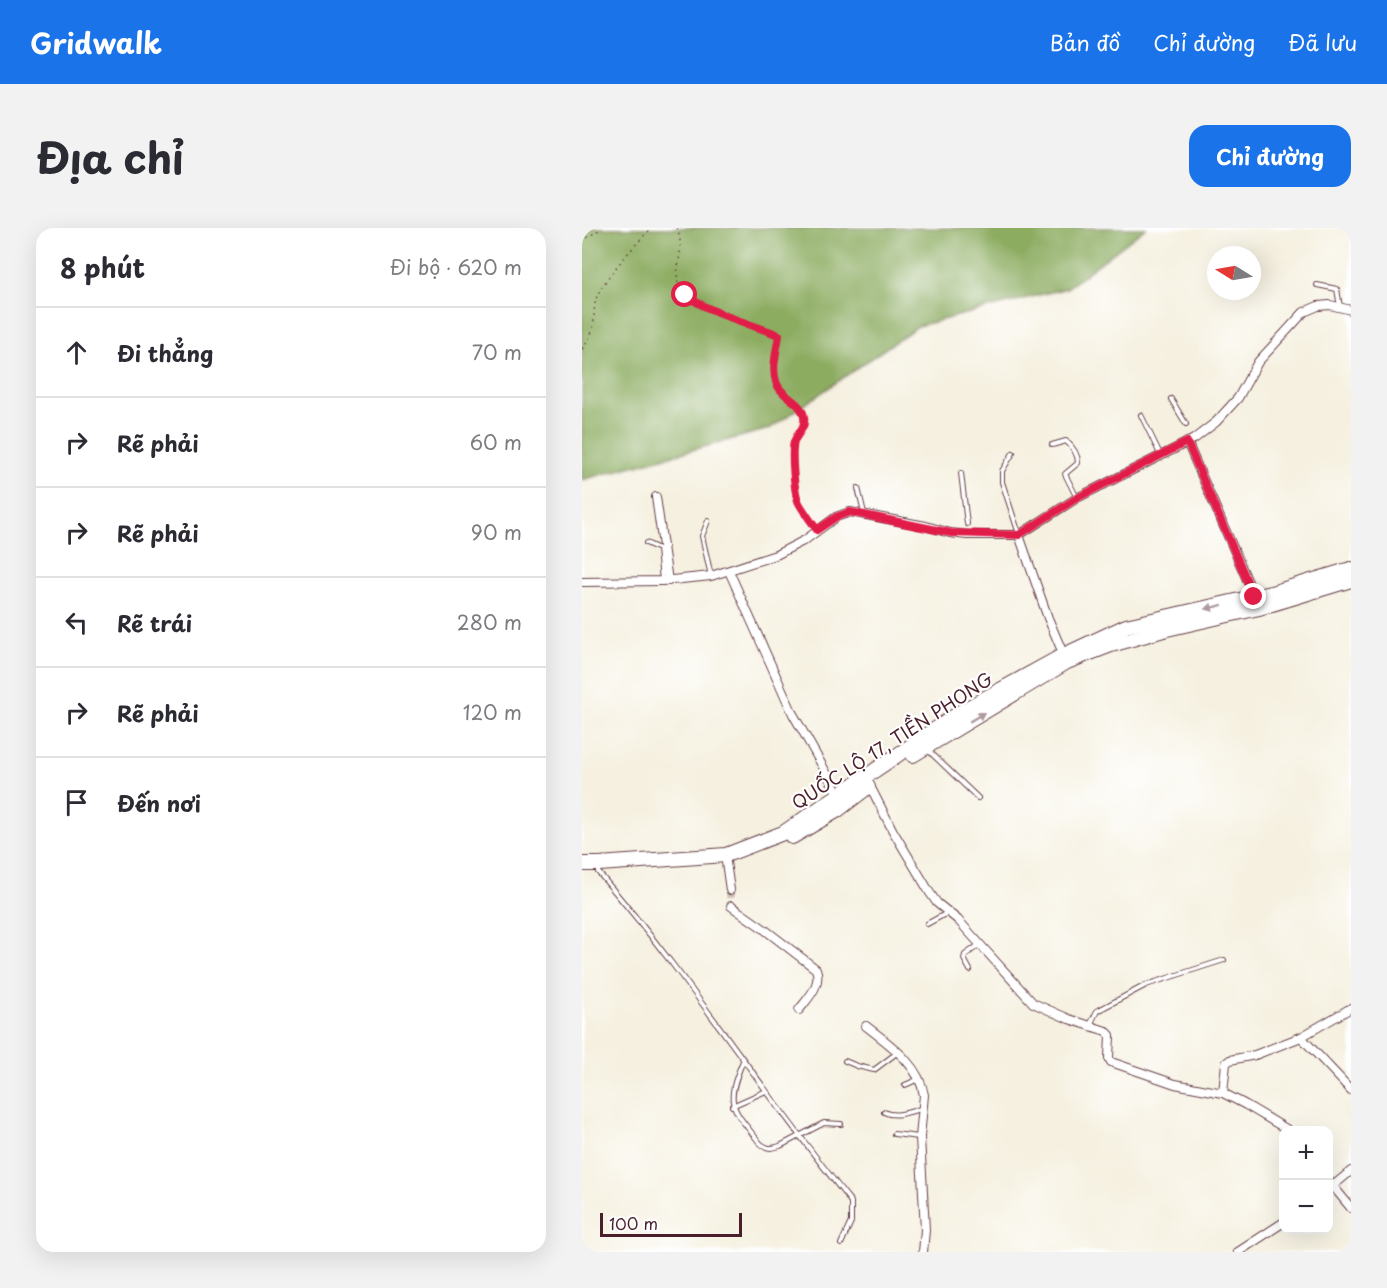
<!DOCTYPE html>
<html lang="vi">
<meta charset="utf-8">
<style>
body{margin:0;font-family:"Playpen Sans",sans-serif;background:#f2f2f3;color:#2b2b33}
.controls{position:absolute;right:18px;bottom:18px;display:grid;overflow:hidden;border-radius:12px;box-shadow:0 6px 24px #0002}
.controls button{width:54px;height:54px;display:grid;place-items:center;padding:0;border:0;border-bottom:2px solid #e1e1e2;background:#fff;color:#2b2b33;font:30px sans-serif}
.compass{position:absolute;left:625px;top:18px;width:54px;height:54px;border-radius:50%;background:#fff;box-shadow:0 6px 24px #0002;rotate:281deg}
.scale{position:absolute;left:18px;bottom:15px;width:142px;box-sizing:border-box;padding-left:6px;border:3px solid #4a1f2b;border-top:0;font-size:16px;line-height:21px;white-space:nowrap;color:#4a1f2b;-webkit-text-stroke:4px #fff;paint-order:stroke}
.stop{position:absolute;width:18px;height:18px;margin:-14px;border:4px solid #e11d48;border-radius:50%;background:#fff}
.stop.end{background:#e11d48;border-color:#fff;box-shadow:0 2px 6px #0008}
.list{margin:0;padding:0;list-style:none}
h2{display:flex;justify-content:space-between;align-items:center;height:78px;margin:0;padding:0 24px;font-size:26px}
h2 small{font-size:20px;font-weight:400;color:#7c7c81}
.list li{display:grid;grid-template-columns:39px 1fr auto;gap:18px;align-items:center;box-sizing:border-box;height:90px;padding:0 24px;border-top:2px solid #e1e1e2}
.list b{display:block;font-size:22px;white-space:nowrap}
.list em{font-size:20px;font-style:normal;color:#7c7c81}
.icon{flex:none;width:33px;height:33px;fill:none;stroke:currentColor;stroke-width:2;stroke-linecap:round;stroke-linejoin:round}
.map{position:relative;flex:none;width:769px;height:1024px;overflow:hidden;border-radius:18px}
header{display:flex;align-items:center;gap:36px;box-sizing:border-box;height:84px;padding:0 30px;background:#1a73e8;color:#fff}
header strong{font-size:28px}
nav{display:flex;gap:33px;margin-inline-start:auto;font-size:21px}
.intro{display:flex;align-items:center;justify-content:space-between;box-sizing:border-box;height:144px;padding:0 36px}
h1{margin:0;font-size:42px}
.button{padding:15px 27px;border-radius:18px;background:#1a73e8;color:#fff;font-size:21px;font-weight:700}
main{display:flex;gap:36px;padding:0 36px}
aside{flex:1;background:#fff;border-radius:18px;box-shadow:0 6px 24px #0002}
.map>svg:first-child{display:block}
</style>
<header>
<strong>Gridwalk</strong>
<nav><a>Bản đồ</a><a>Chỉ đường</a><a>Đã lưu</a></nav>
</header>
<div class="intro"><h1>Địa chỉ</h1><a class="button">Chỉ đường</a></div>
<main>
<aside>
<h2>8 phút<small>Đi bộ · 620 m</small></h2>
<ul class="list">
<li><svg class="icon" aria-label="ahead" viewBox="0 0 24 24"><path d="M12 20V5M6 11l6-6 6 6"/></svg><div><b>Đi thẳng</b></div><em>70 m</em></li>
<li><svg class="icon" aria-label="right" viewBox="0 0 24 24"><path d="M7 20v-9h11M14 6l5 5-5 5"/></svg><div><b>Rẽ phải</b></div><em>60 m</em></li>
<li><svg class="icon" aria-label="right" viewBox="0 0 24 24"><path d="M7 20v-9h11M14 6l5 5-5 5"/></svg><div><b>Rẽ phải</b></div><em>90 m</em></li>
<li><svg class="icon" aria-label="left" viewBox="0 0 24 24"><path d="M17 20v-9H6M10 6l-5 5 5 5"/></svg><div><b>Rẽ trái</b></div><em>280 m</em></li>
<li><svg class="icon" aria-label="right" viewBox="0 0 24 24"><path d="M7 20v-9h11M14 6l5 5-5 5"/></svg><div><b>Rẽ phải</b></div><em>120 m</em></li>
<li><svg class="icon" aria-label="arrive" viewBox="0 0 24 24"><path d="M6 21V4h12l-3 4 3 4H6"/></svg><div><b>Đến nơi</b></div></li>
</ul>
</aside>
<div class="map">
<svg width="769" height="1024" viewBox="0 0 769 1024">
<rect width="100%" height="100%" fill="#fff"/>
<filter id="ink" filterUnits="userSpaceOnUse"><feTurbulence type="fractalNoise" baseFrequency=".0167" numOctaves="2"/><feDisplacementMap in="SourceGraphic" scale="12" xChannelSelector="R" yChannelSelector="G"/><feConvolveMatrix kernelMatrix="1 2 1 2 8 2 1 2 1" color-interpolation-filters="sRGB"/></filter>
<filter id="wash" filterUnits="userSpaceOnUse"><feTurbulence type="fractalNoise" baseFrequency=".008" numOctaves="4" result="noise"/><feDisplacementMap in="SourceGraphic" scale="24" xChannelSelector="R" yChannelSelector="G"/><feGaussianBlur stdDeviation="1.35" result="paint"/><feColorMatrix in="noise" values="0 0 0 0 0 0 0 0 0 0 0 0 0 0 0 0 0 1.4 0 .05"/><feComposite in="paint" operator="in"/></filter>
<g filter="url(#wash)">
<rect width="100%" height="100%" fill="#f5f0df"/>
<path fill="#8cac60" stroke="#6b6646" stroke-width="1.5" d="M0 0H564L485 60 336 98 187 201 0 252Z"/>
</g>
<g filter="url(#ink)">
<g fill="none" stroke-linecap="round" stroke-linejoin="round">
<path stroke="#d3c6bb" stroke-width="8" stroke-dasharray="8 4" stroke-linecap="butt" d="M148 662 149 678"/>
<g stroke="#643e46" stroke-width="6">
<g id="service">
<path d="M735 57 755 61 758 79"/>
<path d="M589 171 604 196"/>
<path d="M559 187 578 226"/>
<path d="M470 217 484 213C491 219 496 226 496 235L483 246 495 270"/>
<path d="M431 225 420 243V254L437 306"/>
<path d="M379 245 385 296"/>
<path d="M276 260 282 285"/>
<path d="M126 293 120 308 129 348"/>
<path d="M64 315 77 321 80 353"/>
<path d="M346 522 396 570"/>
<path d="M16 644C107 749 182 866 269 974V994L259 1016"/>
<path d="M345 696 365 685"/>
<path d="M388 742 382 731 383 727 397 717"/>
<path d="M508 797 515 783 564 757 642 732"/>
<path d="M161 833C142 877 150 880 178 915 185 921 189 921 198 918L242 895 259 896"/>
<path d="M263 833 275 838 292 842 316 824"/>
<path d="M323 857 337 851"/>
<path d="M150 878 184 863"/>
<path d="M302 884C313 890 326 884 339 881"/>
<path d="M312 906 337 909"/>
</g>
</g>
<g stroke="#643e46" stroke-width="10">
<g id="minor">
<path d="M605 214 673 370"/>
<path d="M74 269 86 353"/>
<path d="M437 307 466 390 483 430"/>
<path d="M147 343 211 486 258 569"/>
<path d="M0 354 80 353 129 348 194 327 223 312 254 289 268 284 344 298 368 305 385 307H437L495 270 612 211 634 194 656 170 676 134 722 84 736 78 748 77 769 82"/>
<path d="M288 558 311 603 348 665 355 675 376 692 451 775 487 791 524 803 528 807 527 830 529 834 593 856 641 865 664 877 706 902"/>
<path d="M144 634 148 662"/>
<path d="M149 678 182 701 234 741C240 757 226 770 217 782"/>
<path d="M769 780 719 809 769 862"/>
<path d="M284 798C307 816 337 836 342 867L338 909 343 1002 341 1024"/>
<path d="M641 865 644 835 648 832 673 827 719 809"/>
<path d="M746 952 769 980"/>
<path d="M747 961 769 943"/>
<path d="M656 1024 702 994"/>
</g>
</g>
<g stroke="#643e46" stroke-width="16">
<g id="trunk">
<path d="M331 527 485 434 529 417 585 401 677 380 769 352"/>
<path d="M210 609 256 582 286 559"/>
<path d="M0 636H17L144 627 201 605 380 483 482 427 544 398 693 364 769 341"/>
</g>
</g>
<g stroke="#643e46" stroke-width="1.5" stroke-dasharray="1.5 4.5" stroke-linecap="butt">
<path d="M95 0C96 4 98 9 98 14 100 27 93 42 96 55 103 81 173 98 197 107 195 122 188 144 196 158 202 170 219 173 222 188 224 199 216 204 212 213 209 221 212 265 216 273 219 281 226 289 231 296"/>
<path d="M0 13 20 0"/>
<path d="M0 121C19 99 7 82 17 64 26 47 55 14 70 0"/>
</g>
<use href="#service" stroke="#fff" stroke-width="4"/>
<use href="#minor" stroke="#fff" stroke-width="8"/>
<use href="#trunk" stroke="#fff" stroke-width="14"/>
</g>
<defs><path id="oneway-solid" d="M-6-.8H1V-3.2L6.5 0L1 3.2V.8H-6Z" transform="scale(1.5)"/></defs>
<g fill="#ae9aa0">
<use href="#oneway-solid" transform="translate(632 379) rotate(166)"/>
<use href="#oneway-solid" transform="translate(395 489) rotate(-31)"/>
</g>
</g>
<g fill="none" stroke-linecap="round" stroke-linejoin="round" filter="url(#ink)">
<path stroke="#e11d48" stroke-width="8" d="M103 67C131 86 165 95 197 107 195 122 188 144 196 158 203 171 220 174 222 189 224 200 215 205 212 214 209 225 212 265 217 275 222 284 229 293 235 302L254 289 268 284 369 305 437 307 495 270 605 214 672 369"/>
</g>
<g text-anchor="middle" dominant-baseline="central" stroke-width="4.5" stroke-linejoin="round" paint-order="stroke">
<g font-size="18" fill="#4a1f2b" stroke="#fff">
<text transform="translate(310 512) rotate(-33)">QUỐC LỘ 17, TIỀN PHONG</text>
</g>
</g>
</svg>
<div class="controls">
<button>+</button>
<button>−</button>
</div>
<svg class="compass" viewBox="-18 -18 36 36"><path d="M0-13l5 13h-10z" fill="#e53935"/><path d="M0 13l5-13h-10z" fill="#7c7c81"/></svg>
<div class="scale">100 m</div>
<div class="stop" style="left:103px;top:67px"></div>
<div class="stop end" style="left:672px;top:369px"></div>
</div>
</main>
